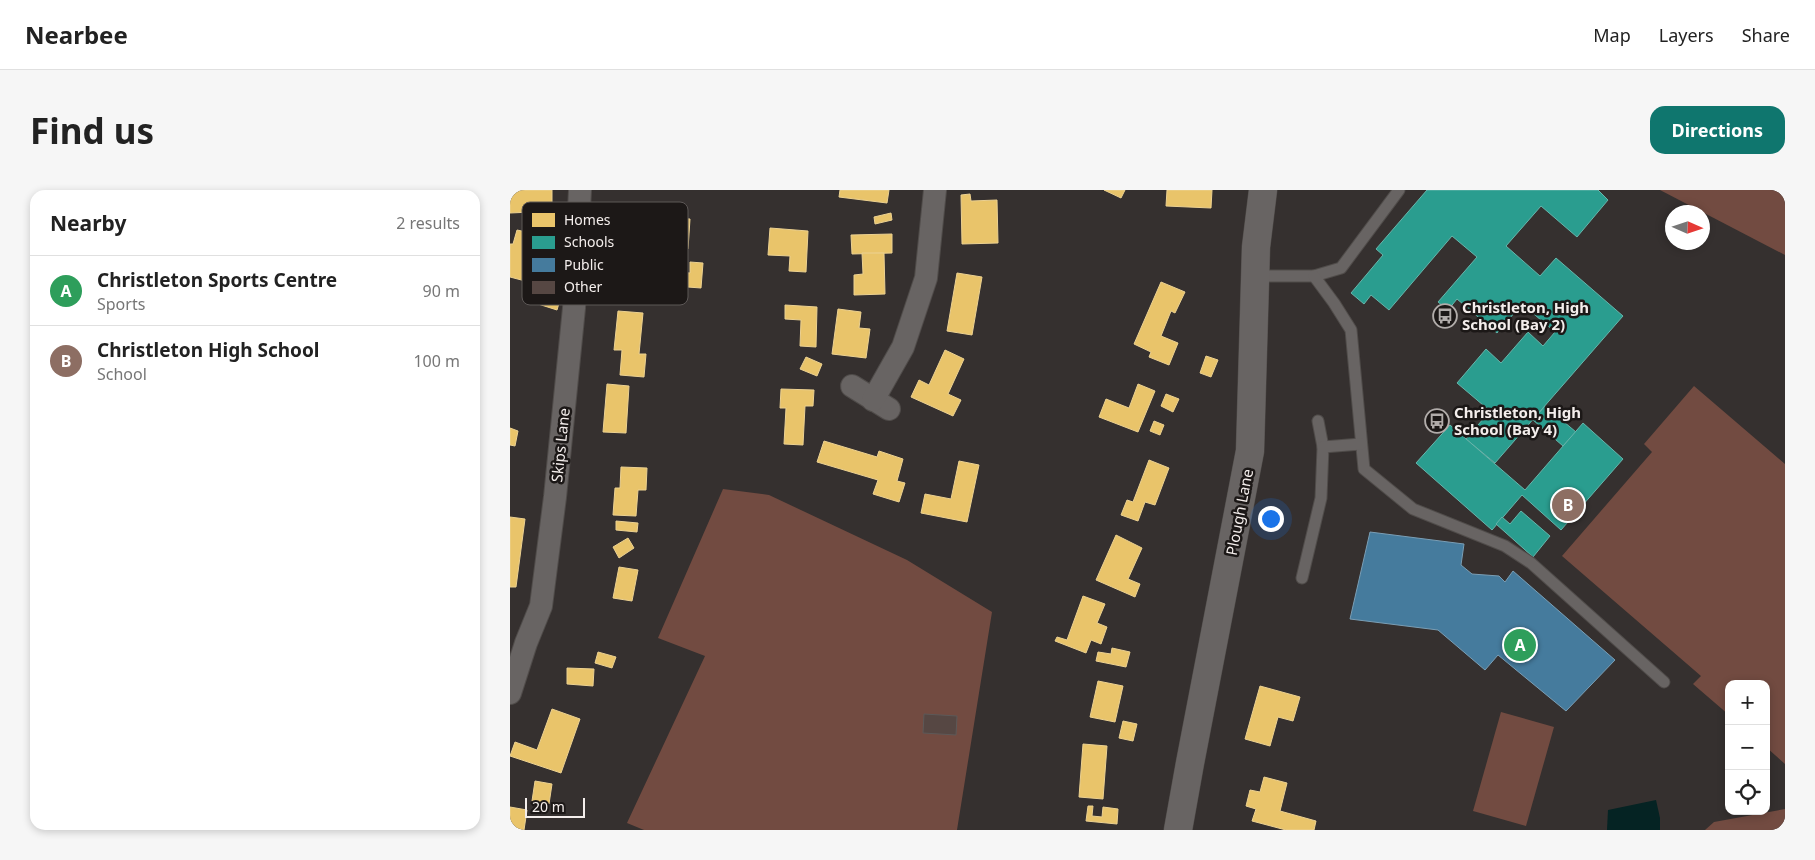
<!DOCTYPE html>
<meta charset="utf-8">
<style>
body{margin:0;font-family:"Noto Sans",sans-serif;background:#f6f6f6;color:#222}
.controls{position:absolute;right:15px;bottom:15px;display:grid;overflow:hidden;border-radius:10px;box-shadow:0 2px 8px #0003}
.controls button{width:45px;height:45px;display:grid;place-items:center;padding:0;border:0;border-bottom:1px solid #e0e0e0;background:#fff;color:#222;font:25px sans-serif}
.compass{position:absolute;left:1155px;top:15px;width:45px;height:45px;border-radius:50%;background:#fff;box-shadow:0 2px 8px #0003;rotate:93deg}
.scale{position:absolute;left:15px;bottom:12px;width:60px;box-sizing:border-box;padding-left:5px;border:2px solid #f4eeec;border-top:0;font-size:14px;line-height:18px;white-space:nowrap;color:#f4eeec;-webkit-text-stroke:4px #1c1817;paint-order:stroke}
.you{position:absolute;left:760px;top:328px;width:18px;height:18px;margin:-12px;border:4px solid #fff;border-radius:50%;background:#1a73e8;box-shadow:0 0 0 8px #1a73e833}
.badge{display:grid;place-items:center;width:32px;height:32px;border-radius:50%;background:#0f766e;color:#fff;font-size:16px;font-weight:700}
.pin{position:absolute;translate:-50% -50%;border:2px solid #fff;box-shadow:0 1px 5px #0006}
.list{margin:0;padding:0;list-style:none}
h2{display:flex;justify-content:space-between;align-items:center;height:65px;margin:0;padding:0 20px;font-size:21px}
h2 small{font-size:16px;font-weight:400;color:#767676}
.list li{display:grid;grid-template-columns:32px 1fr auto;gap:15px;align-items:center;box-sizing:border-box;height:70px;padding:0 20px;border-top:1px solid #e0e0e0}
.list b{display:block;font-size:19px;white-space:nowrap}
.list p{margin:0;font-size:16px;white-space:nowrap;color:#767676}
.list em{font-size:16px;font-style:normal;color:#767676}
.icon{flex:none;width:28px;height:28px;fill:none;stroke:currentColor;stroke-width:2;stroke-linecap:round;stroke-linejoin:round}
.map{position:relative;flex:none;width:1275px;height:640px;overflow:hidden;border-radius:15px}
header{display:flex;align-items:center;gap:30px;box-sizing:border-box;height:70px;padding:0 25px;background:#fff;border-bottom:1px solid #e0e0e0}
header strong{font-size:24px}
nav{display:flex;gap:28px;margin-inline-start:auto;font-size:18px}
.intro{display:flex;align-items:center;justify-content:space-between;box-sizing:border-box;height:120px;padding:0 30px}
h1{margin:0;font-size:35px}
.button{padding:12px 22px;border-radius:15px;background:#0f766e;color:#fff;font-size:18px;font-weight:700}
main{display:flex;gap:30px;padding:0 30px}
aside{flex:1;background:#fff;border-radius:15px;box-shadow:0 2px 8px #0003}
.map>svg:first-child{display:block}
</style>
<header>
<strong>Nearbee</strong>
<nav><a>Map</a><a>Layers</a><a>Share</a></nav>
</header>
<div class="intro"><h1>Find us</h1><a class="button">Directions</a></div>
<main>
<aside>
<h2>Nearby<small>2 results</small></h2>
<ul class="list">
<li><span class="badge" style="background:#2e9e5b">A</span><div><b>Christleton Sports Centre</b><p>Sports</p></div><em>90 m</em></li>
<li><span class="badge" style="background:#8d6e63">B</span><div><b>Christleton High School</b><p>School</p></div><em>100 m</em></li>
</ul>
</aside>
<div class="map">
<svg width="1275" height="640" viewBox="0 0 1275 640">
<rect width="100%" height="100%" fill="#35302f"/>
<g fill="#724b41">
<path d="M1150 0H1275V65Z"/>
<path d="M1184 196 1275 274V574L1256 557V494H1219V525L1183 494 1191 486 1052 366 1142 262 1134 254Z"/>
<path d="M213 299 259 305 397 370 482 422 447 640H134L117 633 195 466 148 448Z"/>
<path d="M991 522 1044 537 1016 636 963 621Z"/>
<path d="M1275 619V640H1195L1204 632Z"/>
</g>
<path fill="#052323" d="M1146 610 1150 628V640H1097L1098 620Z"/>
<g fill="#e9c46a" stroke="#ecd191">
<path d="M0 0H42V29L23 30 22 22 0 23Z"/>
<path d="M330 0H379L377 13 329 7Z"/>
<path d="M594 0H615L611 8Z"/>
<path d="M657 0H702L701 18 656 16Z"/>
<path d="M460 4 461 11 487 10 488 53 452 54 451 5Z"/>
<path d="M381 23 382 30 365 34 364 27Z"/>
<path d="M150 27 180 29 178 59 154 57 152 81H144L145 66H139L140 54 148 55Z"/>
<path d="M260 38 298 41 296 82 279 81 280 66 258 65Z"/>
<path d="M7 40 30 45 19 92 0 87V54H3Z"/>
<path d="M382 44V63L342 64 341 45Z"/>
<path d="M352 63H374L375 104 344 105V85L353 84Z"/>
<path d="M180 72 193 73 191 98 151 95 152 81 180 83Z"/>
<path d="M447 83 472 87 462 145 437 141Z"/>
<path d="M651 92 675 102 665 123 661 121 651 146 668 153 659 175 639 167 641 162 624 154Z"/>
<path d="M30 97 52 103 47 120 25 113Z"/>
<path d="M275 115 307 117 306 157 290 156 291 130 275 129Z"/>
<path d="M328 119 351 122 349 138 360 139 356 168 322 164Z"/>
<path d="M108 121 133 123 129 164H136L134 187 110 185 112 160H104Z"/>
<path d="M435 160 454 169 438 204 451 210 443 226 401 207 409 190 419 195Z"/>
<path d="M696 166 708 170 701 187 690 183Z"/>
<path d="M296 167 312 174 307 186 290 179Z"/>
<path d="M97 194 119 196 116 243 93 242Z"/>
<path d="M628 194 645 201 628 242 589 227 596 209 619 218Z"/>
<path d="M271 199 304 200 303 216H295L293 255 274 254 276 218H270Z"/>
<path d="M656 204 669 209 663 222 651 216Z"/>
<path d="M644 231 654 235 650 245 640 241Z"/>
<path d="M0 238 8 241 5 256 0 255Z"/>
<path d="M314 251 367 267 369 261 393 269 387 291 395 293 389 312 363 304 368 290 307 272Z"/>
<path d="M639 270 659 278 645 315 635 312 628 331 611 325 617 310 623 312Z"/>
<path d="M449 271 469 275 457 332 411 323 415 304 441 309Z"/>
<path d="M111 277 137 278 136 300H128L126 326 103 325 105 298H110Z"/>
<path d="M0 327 15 329 6 397H0Z"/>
<path d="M106 331 128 333 127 342 106 340Z"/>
<path d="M606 345 632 358 618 389 630 394 625 407 586 390Z"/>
<path d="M118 348 124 358 109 368 103 357Z"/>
<path d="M109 377 128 380 122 411 103 408Z"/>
<path d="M573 406 595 414 587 433 597 437 591 454 581 450 576 463 545 451 547 447 557 450Z"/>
<path d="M602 458 620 462 616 477 586 471 588 462 601 464Z"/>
<path d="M88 462 106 467 102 478 85 473Z"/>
<path d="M57 478 84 479 83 496 57 494Z"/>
<path d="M588 491 613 496 605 532 580 527Z"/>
<path d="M750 496 790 507 783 531 768 527 760 556 735 549Z"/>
<path d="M42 519 70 529 51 583 0 566 5 552 27 560Z"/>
<path d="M613 531 627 534 623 551 609 548Z"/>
<path d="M573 554 597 556 593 609 569 607Z"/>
<path d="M754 587 777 593 770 621 806 631 804 640H776L742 631 746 619 736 616 740 600 750 602Z"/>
<path d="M25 591 42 594 39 614 22 611Z"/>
<path d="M578 616H583L582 626 592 627 593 617 608 619 607 634 576 631Z"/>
<path d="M0 617 17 620 14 640H0Z"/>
</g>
<g fill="#2a9d8f" stroke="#67b5ab">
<path d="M917 0H1088L1098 10 1067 47 1031 16 996 56 1030 86 1046 68 1113 126 985 273 956 249 980 221 947 193 976 159 991 173 1018 142 1033 156 1045 142 1012 114 987 143 947 109 938 120 928 112 967 67 942 46 879 120 861 105 854 114 841 103 873 65 866 59Z"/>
<path d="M1035 216 1066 242 1053 256 1023 230Z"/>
<path d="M1073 233 1113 269 1051 340 1012 305 982 340 906 273 940 235 1015 300Z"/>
<path d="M1011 321 1040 346 1023 367 986 334 992 327 1000 334Z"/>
</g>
<path fill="#457b9d" stroke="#7a9eb5" d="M860 342 954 354 951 375 962 384 989 386 995 392 1003 381 1105 470 1056 521 988 465 975 480 928 440 840 429Z"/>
<path fill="#564743" stroke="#5d5958" d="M414 524 447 526 446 545 413 543Z"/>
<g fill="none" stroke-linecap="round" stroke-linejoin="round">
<g stroke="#504c4a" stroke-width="13">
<g id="service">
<path d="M746 86H804L831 78 889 0"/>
<path d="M804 86 824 113 841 140 854 279 903 319 995 356 1021 373 1154 492"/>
<path d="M808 231 813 257"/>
<path d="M792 388 811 308 813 257 851 254"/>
</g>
</g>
<g stroke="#504c4a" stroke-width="24">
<g id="minor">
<path d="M342 196 379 219"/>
<path d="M363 210 393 157 416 88 425 0"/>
<path d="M0 503 16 453 31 416 45 307 64 118 70 0"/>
</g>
</g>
<g stroke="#504c4a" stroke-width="29">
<path id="tertiary" d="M668 640 680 573 740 261 746 57 753 0"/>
</g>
<use href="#service" stroke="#686463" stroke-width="11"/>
<use href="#minor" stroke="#686463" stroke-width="22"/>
<use href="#tertiary" stroke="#686463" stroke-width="28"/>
</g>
<defs>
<g id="bus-ring" transform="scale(1.25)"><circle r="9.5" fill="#1c1817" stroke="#b1acaa" stroke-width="1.5"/><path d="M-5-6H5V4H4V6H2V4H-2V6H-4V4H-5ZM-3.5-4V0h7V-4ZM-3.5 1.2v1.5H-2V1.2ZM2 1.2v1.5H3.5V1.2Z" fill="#b1acaa"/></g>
</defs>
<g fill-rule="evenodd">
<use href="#bus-ring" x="935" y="126"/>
<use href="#bus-ring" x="927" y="231"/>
</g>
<g text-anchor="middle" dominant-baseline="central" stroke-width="5" stroke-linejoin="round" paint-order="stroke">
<g font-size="15" font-weight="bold" fill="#f4eeec" stroke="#1c1817" text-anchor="start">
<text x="952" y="117">Christleton, High<tspan x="952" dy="17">School (Bay 2)</tspan></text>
<text x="944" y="222">Christleton, High<tspan x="944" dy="17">School (Bay 4)</tspan></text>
</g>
<g font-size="15" fill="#f4eeec" stroke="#1c1817">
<text transform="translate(50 255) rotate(-84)">Skips Lane</text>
<text transform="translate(729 322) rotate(-79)">Plough Lane</text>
</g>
</g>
<rect x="12" y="12" width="166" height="103" rx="8" fill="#1c1817" stroke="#5d5857" stroke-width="1"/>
<rect x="22" y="23" width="23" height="14" fill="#e9c46a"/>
<rect x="22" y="46" width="23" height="13" fill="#2a9d8f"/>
<rect x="22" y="68" width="23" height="14" fill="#457b9d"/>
<rect x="22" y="91" width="23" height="13" fill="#564743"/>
<g font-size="14" fill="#f4eeec">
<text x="54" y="35">Homes</text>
<text x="54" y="57">Schools</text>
<text x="54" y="80">Public</text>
<text x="54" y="102">Other</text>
</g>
</svg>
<div class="controls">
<button>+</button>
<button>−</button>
<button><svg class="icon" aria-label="locate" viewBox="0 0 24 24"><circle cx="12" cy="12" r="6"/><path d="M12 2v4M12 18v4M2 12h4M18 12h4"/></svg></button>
</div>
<svg class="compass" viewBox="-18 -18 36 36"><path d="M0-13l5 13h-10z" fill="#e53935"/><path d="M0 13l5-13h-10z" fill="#767676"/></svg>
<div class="scale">20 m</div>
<div class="you"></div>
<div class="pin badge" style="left:1010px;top:455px;background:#2e9e5b">A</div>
<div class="pin badge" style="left:1058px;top:315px;background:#8d6e63">B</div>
</div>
</main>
